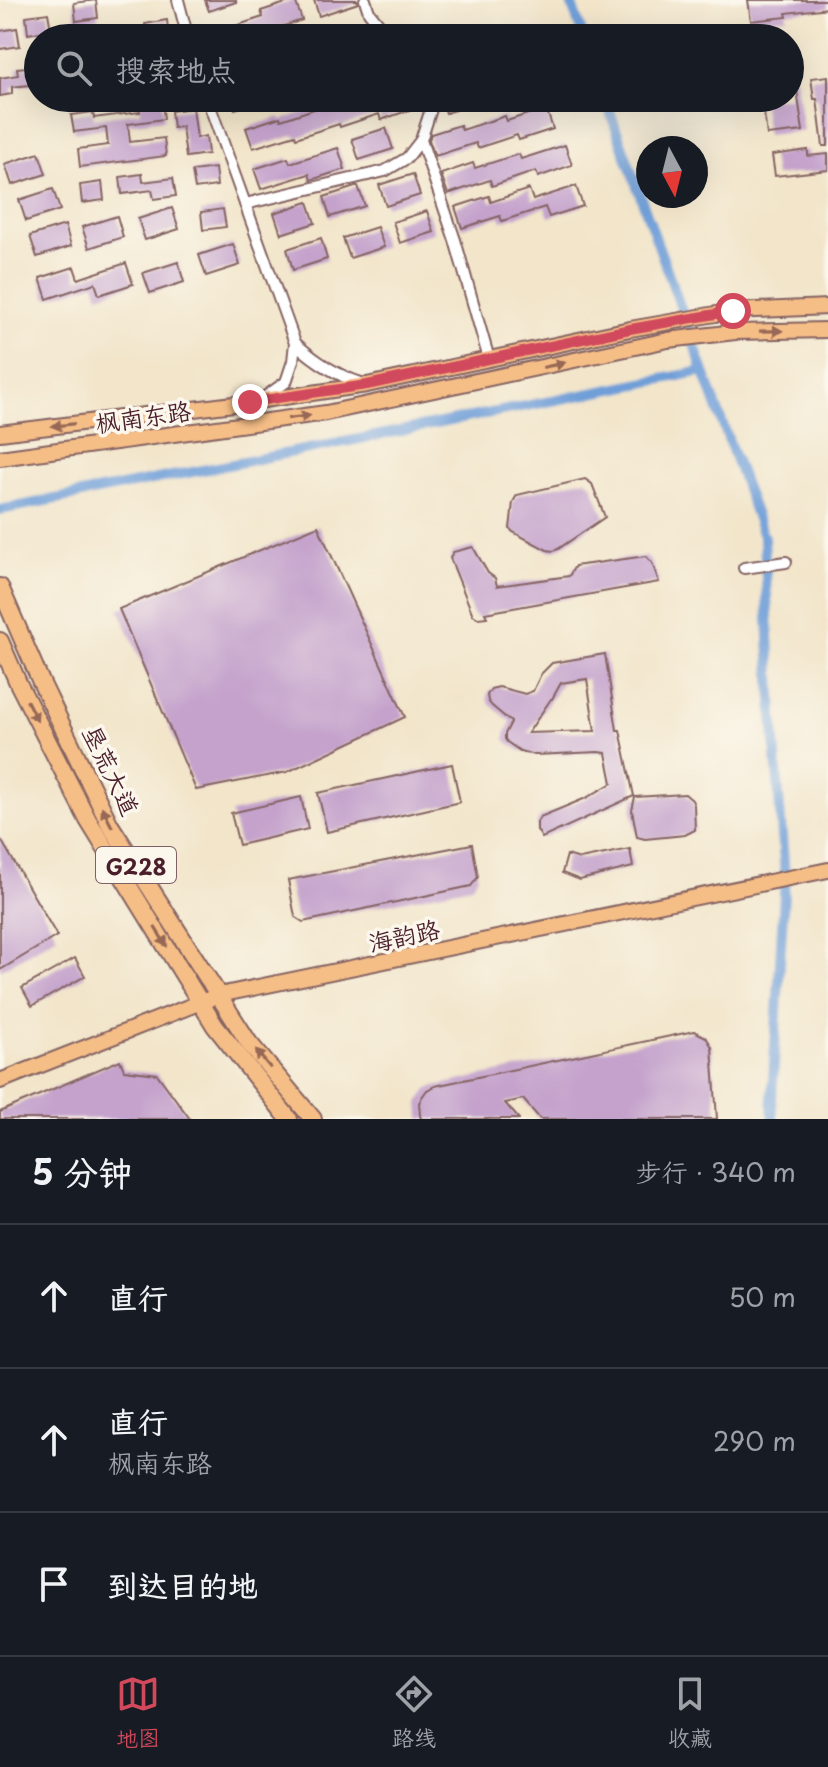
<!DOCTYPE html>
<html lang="zh">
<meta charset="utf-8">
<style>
body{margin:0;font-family:"Playpen Sans","LXGW WenKai TC",sans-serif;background:#20242c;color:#f1f3f6}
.compass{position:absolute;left:636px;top:136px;width:72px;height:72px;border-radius:50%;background:#171b24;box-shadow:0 8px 32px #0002;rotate:173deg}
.stop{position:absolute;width:24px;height:24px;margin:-18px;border:6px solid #d1495b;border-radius:50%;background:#fff}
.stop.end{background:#d1495b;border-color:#fff;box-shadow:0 2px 8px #0008}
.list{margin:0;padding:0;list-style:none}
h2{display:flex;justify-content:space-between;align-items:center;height:104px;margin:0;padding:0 32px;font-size:34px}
h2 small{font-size:26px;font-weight:400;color:#9ea1a6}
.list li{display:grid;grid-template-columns:52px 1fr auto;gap:24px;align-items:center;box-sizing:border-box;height:144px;padding:0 32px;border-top:2px solid #363941}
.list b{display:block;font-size:30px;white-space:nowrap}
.list p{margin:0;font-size:26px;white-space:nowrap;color:#9ea1a6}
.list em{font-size:26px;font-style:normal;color:#9ea1a6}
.icon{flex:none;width:44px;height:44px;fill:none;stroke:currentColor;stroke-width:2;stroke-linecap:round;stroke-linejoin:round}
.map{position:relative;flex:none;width:828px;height:1119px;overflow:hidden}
.search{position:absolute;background:#171b24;box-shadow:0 8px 32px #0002;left:24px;right:24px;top:24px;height:88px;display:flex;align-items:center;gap:20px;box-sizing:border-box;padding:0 28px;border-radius:44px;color:#9ea1a6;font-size:30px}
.sheet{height:536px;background:#171b24}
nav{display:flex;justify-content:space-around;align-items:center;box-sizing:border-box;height:112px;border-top:2px solid #363941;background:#171b24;font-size:22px;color:#9ea1a6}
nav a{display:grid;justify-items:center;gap:4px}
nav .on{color:#d1495b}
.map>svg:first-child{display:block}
</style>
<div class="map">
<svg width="828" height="1119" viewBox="0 0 828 1119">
<rect width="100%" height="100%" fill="#fbf7ec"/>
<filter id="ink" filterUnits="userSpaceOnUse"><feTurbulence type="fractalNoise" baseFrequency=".0125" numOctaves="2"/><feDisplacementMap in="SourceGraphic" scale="16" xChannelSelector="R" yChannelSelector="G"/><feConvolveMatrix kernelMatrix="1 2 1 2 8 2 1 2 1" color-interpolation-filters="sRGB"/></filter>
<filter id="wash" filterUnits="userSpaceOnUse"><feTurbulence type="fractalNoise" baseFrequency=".006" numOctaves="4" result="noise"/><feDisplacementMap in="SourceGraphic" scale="32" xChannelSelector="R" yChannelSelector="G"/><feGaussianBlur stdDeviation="1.8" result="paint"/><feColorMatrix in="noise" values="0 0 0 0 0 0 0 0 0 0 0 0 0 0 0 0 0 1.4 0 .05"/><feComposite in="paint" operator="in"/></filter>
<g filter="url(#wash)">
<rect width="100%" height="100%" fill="#f2e5ca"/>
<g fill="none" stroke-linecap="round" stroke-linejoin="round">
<g stroke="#6f9fd8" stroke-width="10">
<path d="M570 0 584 38"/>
<path d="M605 98 764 538 773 716 785 876 772 1098 773 1119"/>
<path d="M0 510 703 371"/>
</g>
</g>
<g id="blocks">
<g fill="#c4a2cc" fill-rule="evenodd">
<path d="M96 0 98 18 76 21 74 3Z"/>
<path d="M205 0H236V2L209 11Z"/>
<path d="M295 0 302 20 254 36 255 38H204V36L263 17 261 11Z"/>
<path d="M314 0H357L358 3 319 16Z"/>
<path d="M748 0H828V8L786 13 787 17 751 21Z"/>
<path d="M48 13 51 30 28 34 26 16Z"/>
<path d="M167 20 169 38H123V33L146 30 145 24Z"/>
<path d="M17 28 20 46 0 49V31Z"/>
<path d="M38 66V84L12 87V94L0 96V78L18 75 17 68Z"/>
<path d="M828 76V146H823L817 99H814L811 78Z"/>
<path d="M790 77H795L803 131 767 135 762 98H790Z"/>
<path d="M231 98H265V100L235 109Z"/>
<path d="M358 98H368L369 101 377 98H412L415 108 381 120 379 114 340 127 339 124 296 138 295 135 253 148 246 128 280 117 281 120 323 106 324 109Z"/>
<path d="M441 98H486V100L446 113Z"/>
<path d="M162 101 164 119 128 124 130 142 164 138 166 156 80 167 78 149 108 145 106 128 74 132 71 115 93 112 94 118 140 112 139 104Z"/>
<path d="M193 108 197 138 206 136 208 154 186 157 182 127 173 128 171 111Z"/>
<path d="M546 108 553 129 519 140 517 135 478 148 476 143 435 156 429 140 431 134 460 125 462 130 505 116 507 121Z"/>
<path d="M386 128 393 149 359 160 352 139Z"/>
<path d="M565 145 572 165 538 177 536 171 492 186 490 180 448 194 441 174 473 163 475 168 519 154 521 159Z"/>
<path d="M338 148 345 169 311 180 309 174 261 189 254 169 288 158 290 163Z"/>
<path d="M808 150V156L828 154V170L775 176 772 155Z"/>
<path d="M39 153 46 174 12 185 5 164Z"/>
<path d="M215 168 217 186 195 189 192 171Z"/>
<path d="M142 174 143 182 173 178 176 196 154 199 152 190 122 194 120 177Z"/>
<path d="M413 174 420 195 386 206 379 185Z"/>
<path d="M102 182 104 200 82 203 80 185Z"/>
<path d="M358 186 365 206 330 217 324 197Z"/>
<path d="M576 186 583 206 549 217 545 207 502 221 500 216 462 228 455 207 489 196 491 202 529 189 533 200Z"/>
<path d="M53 189 60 210 26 221 19 200Z"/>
<path d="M308 202 315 223 281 234 274 213Z"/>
<path d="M172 208 179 229 145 240 138 219Z"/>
<path d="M223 209 226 227 203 230 201 212Z"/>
<path d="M427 211 434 232 400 243 393 222Z"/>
<path d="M117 216 123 237 89 248 82 227Z"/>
<path d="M65 225 71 246 37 257 30 236Z"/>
<path d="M377 227 384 247 350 258 343 238Z"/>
<path d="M321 238 327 259 293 270 287 249Z"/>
<path d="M233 244 240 265 206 276 199 255Z"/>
<path d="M178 262 184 282 150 293 143 273Z"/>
<path d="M126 263 133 284 99 295 95 283 47 299 40 278 74 267 78 279Z"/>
<path d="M585 479 592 484 605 517 558 549 553 551 547 550 513 532 510 529 513 502 517 495Z"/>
<path d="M318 526 405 717 287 772 196 790 119 609Z"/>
<path d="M473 547 488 573 495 578 497 586 569 576 575 566 646 556 652 563 659 582 485 613 487 617 478 618 473 615 450 558 453 552Z"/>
<path d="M605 654 617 730H620L634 796 542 838 537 830V822L540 817 586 798 612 783 606 753 598 752 535 755 520 751 507 742 505 739V734L511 722 492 706 488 701 487 695 491 689 499 687 525 694 533 691 541 674 552 663ZM587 679 595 731 528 733 551 699H552L561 683Z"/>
<path d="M452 764 460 802 327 832 318 793Z"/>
<path d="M685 794 692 800 694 805 695 830 685 835 645 839 637 837 632 810 635 797Z"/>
<path d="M301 797 308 829 239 845 231 813Z"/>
<path d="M0 838 57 936 0 970Z"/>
<path d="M472 844 478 877 471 886 303 922 295 917 288 880Z"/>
<path d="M630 849 633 867 580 880 562 873 567 855 580 859Z"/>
<path d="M75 958 85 976 32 1006 22 988Z"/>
<path d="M694 1031 706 1037 712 1047 717 1119H540L523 1099 505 1103 519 1119H421L420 1115 419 1103 422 1097 427 1090 435 1086Z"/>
<path d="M120 1060 124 1070 157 1074 190 1119H0V1112Z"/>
</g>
</g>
</g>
<g filter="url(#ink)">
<use href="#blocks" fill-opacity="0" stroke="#856463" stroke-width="2"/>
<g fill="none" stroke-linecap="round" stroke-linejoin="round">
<g stroke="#856463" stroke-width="14">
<g id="minor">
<path d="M178 0 188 38"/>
<path d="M365 0 369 12 390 38"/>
<path d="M207 98 295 343"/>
<path d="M430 98 432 106 421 140 455 240 489 359"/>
<path d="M245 204 385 171 407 158 421 140"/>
<path d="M262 399 286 382 293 361 295 343C315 361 335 375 361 383"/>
<path d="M744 568 786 562"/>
</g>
</g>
<g stroke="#856463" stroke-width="18">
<g id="major">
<path d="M0 433 250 402 367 385 630 329 733 311 828 307"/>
<path d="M0 458 326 413 668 340 735 332 828 330"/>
<path d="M0 1081 219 995 828 870"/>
</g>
</g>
<g stroke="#856463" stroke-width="20">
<g id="highway">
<path d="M0 587 41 682 110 825 249 1043 313 1119"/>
<path d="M0 641 19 685 88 820 215 1026 289 1119"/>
</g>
</g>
<use href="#minor" stroke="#fff" stroke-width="10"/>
<use href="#major" stroke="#f6be87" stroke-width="14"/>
<use href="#highway" stroke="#f6be87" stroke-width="16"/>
</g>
<defs><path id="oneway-solid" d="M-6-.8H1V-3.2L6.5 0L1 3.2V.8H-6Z" transform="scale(2)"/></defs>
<g fill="#976754">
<use href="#oneway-solid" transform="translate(771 331) rotate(-1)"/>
<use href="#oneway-solid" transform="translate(554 365) rotate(-12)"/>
<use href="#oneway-solid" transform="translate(299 417) rotate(-8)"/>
<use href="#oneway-solid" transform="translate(63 425) rotate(173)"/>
<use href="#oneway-solid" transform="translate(32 711) rotate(63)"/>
<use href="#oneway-solid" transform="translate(107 817) rotate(-117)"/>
<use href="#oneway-solid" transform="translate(161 937) rotate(58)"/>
<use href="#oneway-solid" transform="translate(263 1059) rotate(-130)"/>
</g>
</g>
<g fill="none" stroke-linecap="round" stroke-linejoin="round" filter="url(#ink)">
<path stroke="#d1495b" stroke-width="10" d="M250 402 367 385 630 329 733 311"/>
</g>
<g text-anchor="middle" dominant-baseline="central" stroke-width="7" stroke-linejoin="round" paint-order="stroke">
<rect fill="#fbf7ec" stroke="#7f6065" stroke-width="2" x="96" y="847" width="80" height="36" rx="6"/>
<g font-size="22" font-weight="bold" fill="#4a1f2b">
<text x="136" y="865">G228</text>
</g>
<g font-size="24" fill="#4a1f2b" stroke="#fbf7ec">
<text transform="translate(143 416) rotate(-8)">枫南东路</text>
<text transform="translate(112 770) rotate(64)">垦荒大道</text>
<text transform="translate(404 935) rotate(-12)">海韵路</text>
</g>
</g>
</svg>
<svg class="compass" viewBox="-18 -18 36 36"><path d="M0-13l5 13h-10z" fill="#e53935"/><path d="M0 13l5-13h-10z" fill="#9ea1a6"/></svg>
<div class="stop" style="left:733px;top:311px"></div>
<div class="stop end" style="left:250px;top:402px"></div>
<div class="search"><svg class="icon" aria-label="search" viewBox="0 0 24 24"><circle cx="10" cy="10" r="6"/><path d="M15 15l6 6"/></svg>搜索地点</div>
</div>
<section class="sheet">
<h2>5 分钟<small>步行 · 340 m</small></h2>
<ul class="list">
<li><svg class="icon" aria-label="ahead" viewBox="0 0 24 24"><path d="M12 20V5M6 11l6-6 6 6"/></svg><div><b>直行</b></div><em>50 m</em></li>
<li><svg class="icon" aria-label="ahead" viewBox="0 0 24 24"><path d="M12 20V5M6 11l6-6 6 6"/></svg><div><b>直行</b><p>枫南东路</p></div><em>290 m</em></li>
<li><svg class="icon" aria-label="arrive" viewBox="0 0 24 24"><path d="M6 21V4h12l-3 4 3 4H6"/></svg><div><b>到达目的地</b></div></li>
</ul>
</section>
<nav>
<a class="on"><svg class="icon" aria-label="map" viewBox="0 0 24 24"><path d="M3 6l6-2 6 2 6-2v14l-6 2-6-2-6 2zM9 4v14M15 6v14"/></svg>地图</a>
<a><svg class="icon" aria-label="directions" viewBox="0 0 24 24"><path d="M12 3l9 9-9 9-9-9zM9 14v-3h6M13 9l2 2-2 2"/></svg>路线</a>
<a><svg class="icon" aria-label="saved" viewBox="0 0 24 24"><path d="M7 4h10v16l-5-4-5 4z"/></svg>收藏</a>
</nav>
